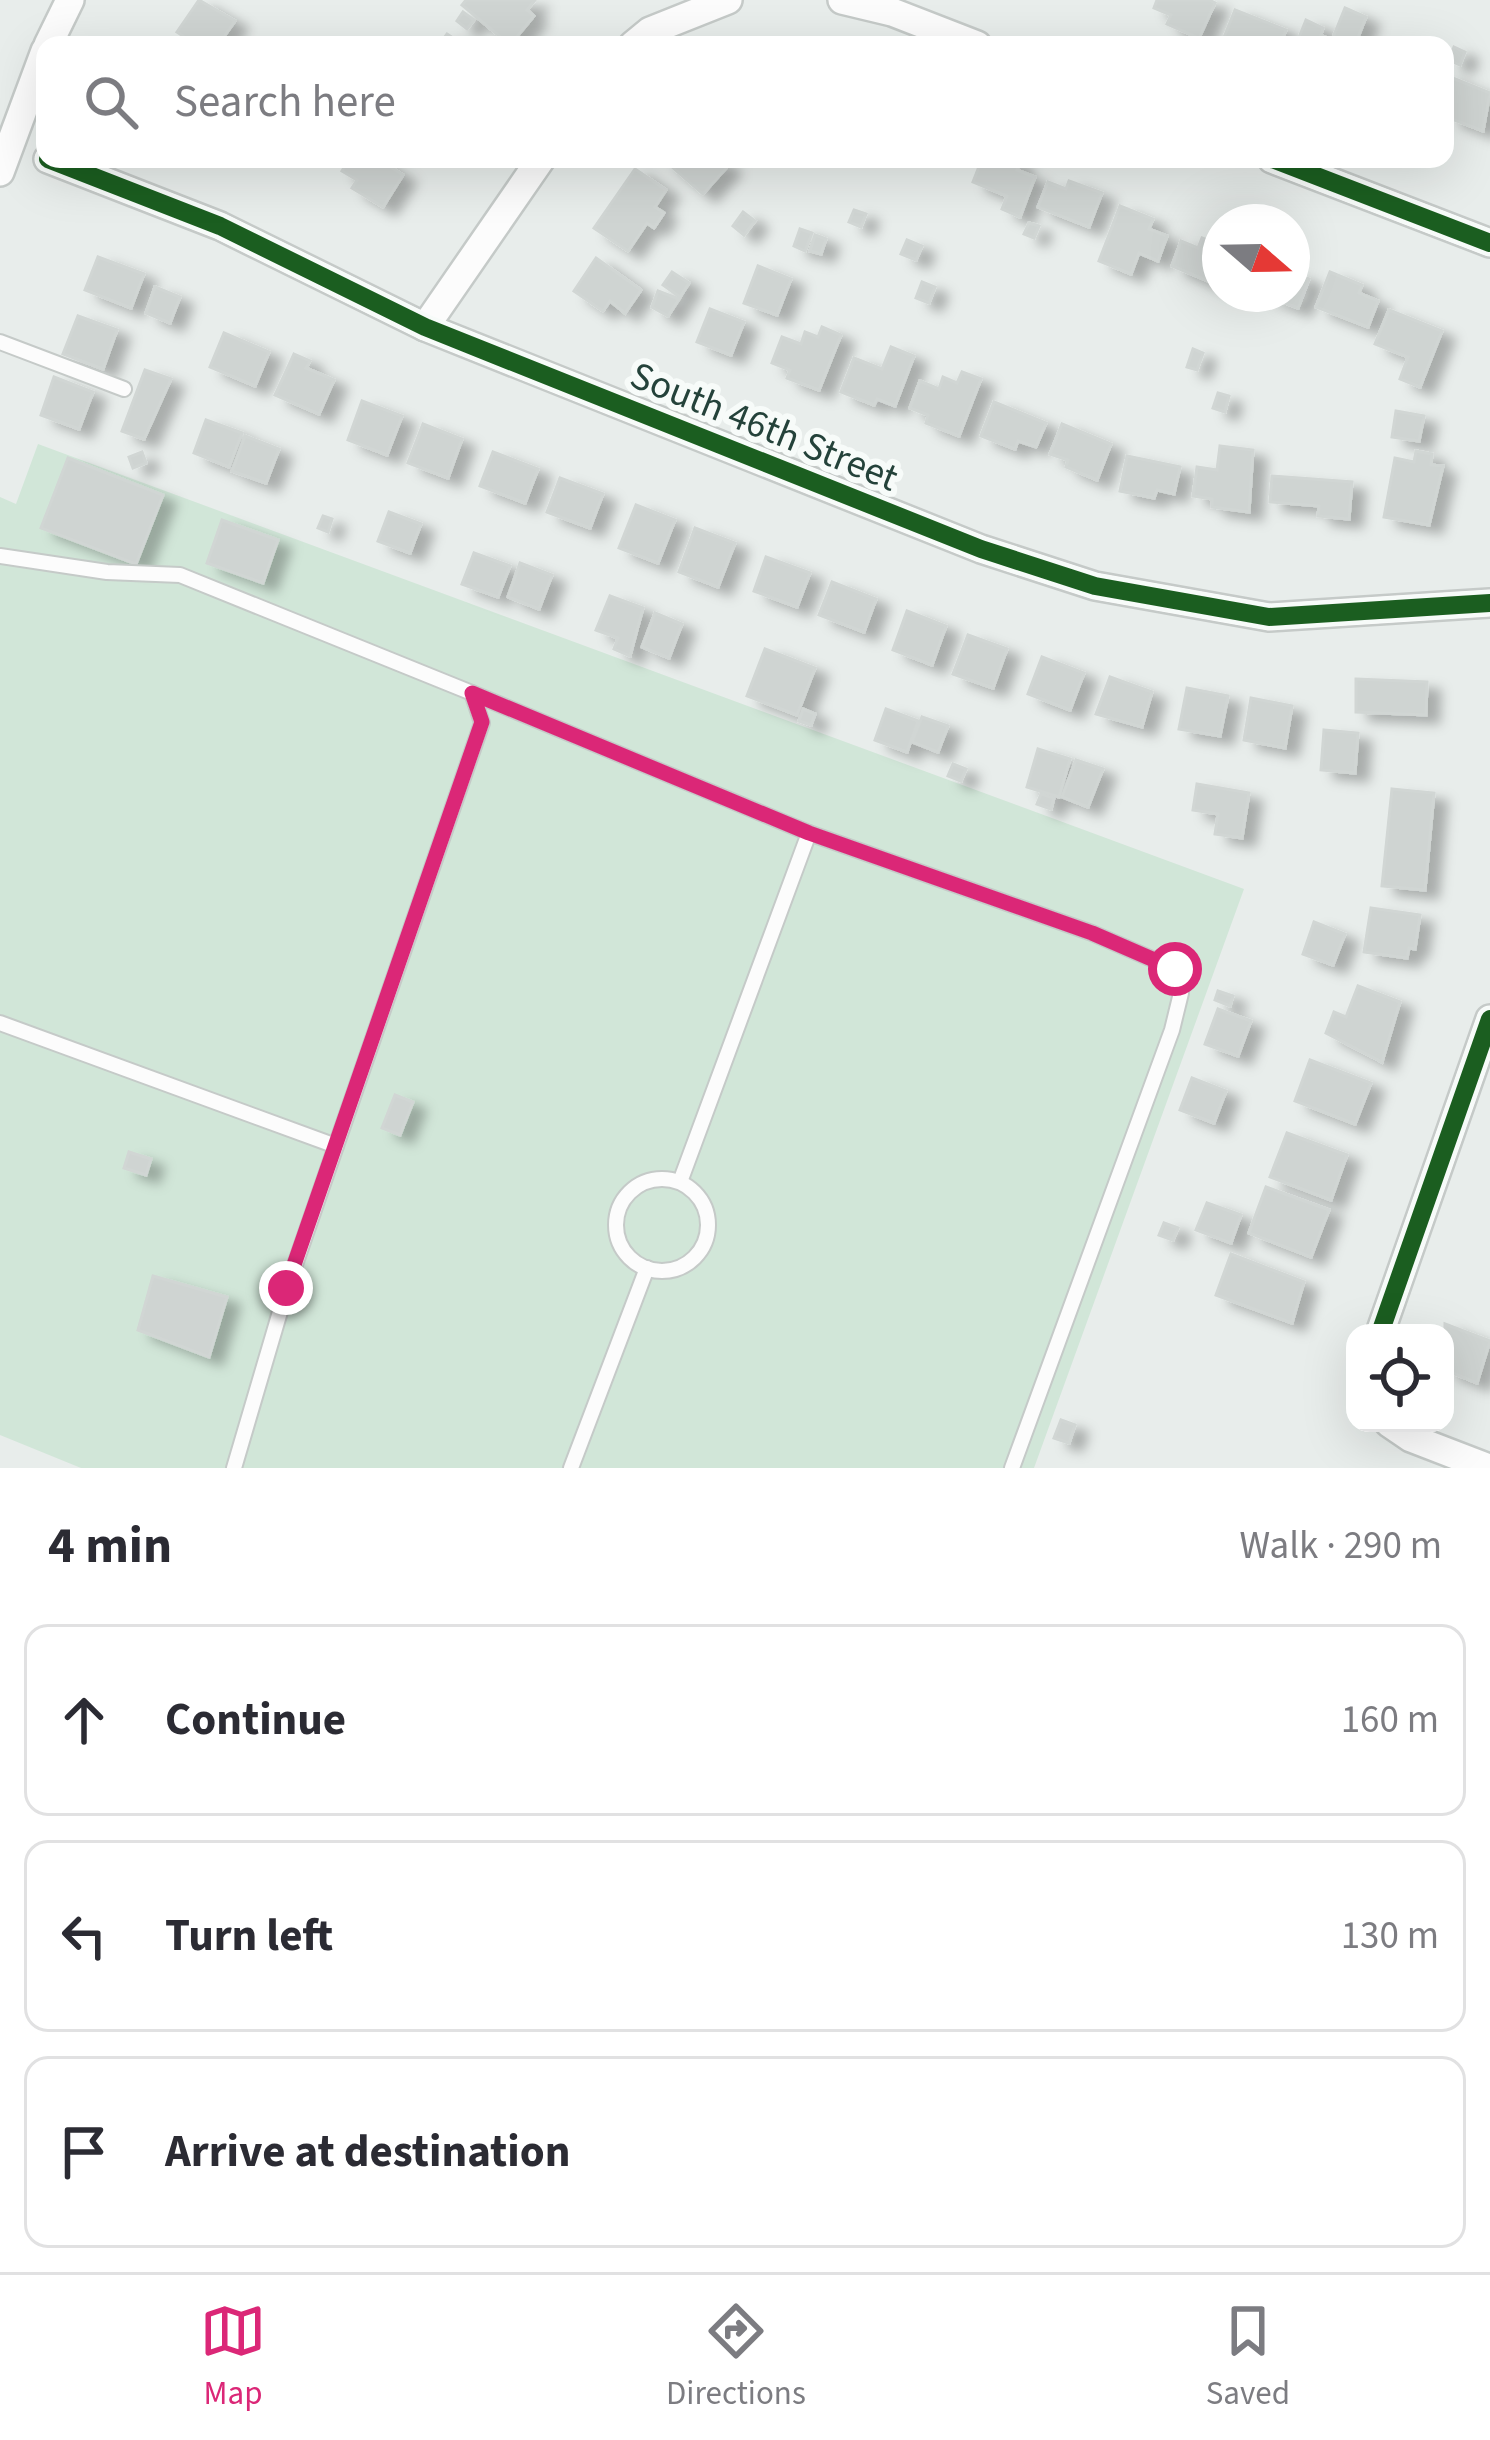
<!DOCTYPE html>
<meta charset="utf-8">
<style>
body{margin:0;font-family:"Source Sans 3",sans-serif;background:#f7f7f7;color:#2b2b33}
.controls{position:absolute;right:36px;bottom:36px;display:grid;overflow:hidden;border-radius:24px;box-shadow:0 12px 48px #0002}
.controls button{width:108px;height:108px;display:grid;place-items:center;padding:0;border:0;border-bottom:3px solid #e1e1e2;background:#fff;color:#2b2b33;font:60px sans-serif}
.compass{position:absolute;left:1202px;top:204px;width:108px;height:108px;border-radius:50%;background:#fff;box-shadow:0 12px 48px #0002;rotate:110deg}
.stop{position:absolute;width:36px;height:36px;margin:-27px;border:9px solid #db2777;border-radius:50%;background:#fff}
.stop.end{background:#db2777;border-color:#fff;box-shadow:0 3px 12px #0008}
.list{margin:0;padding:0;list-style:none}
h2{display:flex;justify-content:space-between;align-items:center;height:156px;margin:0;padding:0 48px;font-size:51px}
h2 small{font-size:39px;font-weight:400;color:#7c7c81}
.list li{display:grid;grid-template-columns:78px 1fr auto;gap:36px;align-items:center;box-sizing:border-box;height:192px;margin:0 24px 24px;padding:0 24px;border:3px solid #e1e1e2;border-radius:24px}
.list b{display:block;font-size:45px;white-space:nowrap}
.list em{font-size:39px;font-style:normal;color:#7c7c81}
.icon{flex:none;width:66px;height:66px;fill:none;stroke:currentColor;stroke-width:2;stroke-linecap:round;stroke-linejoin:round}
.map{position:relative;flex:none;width:1490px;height:1468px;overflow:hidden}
.search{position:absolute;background:#fff;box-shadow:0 12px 48px #0002;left:36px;right:36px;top:36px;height:132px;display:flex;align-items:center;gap:30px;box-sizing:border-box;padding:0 42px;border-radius:24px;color:#7c7c81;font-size:45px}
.sheet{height:804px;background:#fff}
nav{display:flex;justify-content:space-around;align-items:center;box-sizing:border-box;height:168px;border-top:3px solid #e1e1e2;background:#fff;font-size:33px;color:#7c7c81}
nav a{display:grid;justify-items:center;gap:6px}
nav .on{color:#db2777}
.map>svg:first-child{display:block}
</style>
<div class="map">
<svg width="1490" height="1468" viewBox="0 0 1490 1468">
<defs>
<filter id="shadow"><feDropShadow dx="13" dy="8" stdDeviation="6" flood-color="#0004"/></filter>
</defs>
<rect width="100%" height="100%" fill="#e8edeb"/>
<path fill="#d1e6d8" d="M38 444 1244 889 1034 1468H81L0 1435V497L16 504Z"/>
<g fill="#cfd4d2" stroke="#d1d6d4" stroke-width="3" filter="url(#shadow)">
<path d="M199 0 235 21 218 45H197L177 32Z"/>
<path d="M466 0H535L527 10 534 16 510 45 462 5Z"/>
<path d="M1157 0H1209L1215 3 1199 38 1167 24 1171 15 1154 8Z"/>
<path d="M1345 8 1366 17 1355 45H1296L1306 20 1323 28 1321 35 1332 40Z"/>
<path d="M1235 10 1286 30 1280 45H1221Z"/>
<path d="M463 12 474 20 467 29 457 21Z"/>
<path d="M447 34 464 45H439Z"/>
<path d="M1454 47 1465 52 1460 65 1449 60Z"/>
<path d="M1445 75 1490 93 1483 131 1449 118Z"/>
<path d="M349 159H378L403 175 383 207 352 188 357 180 342 171Z"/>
<path d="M663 159H720L728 166 703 194Z"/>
<path d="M982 159H1015L1020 161 1017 170 1035 177 1020 217 1002 209 1007 196 973 182Z"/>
<path d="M635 169 666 190 655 207 664 213 654 228 647 223 628 251 594 228Z"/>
<path d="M1069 181 1102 193 1089 227 1038 207 1048 182 1066 189Z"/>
<path d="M1120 206 1153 219 1149 229 1167 236 1158 261 1139 253 1131 274 1099 261Z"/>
<path d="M854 210 866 214 861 227 849 222Z"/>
<path d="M743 212 755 221 744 235 733 226Z"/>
<path d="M1029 223 1039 226 1034 238 1024 234Z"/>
<path d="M800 229 812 233 805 251 794 246Z"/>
<path d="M815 235 826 239 821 254 810 251Z"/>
<path d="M1202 238 1220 245V286L1172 266 1181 241 1198 248Z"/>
<path d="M907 240 922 246 916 260 901 254Z"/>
<path d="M98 257 144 274 131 308 85 290Z"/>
<path d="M596 258 641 290 625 313 610 301 603 311 574 291Z"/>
<path d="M758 266 791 279 777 315 744 303Z"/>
<path d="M672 272 689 283 680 297 663 285Z"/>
<path d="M1292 272 1309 279 1298 308 1262 294H1292Z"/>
<path d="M1330 272 1362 285 1359 293 1378 301 1368 327 1316 307Z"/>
<path d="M922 282 935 287 929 303 916 298Z"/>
<path d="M155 287 180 297 170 323 146 313Z"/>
<path d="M658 291 679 299 668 316 652 307Z"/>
<path d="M710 309 744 322 731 355 697 342Z"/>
<path d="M1389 310 1442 331 1420 387 1400 379 1408 357 1375 344Z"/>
<path d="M78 316 117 330 103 369 63 354Z"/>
<path d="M822 327 841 335 819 390 787 378 790 370 772 363 782 337 801 344 805 332 818 337Z"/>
<path d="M224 333 269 352 255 386 210 367Z"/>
<path d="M891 347 914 356 895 406 877 399 874 405 841 392 854 358 882 369Z"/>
<path d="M1193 349 1203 353 1197 370 1187 367Z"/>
<path d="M294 354 310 361 306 368 334 380 319 414 275 395Z"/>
<path d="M145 370 171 379 144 439 122 431Z"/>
<path d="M962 372 981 379 959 436 926 423 928 415 910 408 920 381 939 389 943 377 957 383Z"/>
<path d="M54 377 93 392 79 429 41 415Z"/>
<path d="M1218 393 1229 396 1225 412 1213 408Z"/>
<path d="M362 401 402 416 387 455 348 440Z"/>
<path d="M994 402 1046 423 1036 447 1018 441 1015 449 981 436Z"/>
<path d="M1396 411 1424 416 1419 441 1392 437Z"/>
<path d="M206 420 242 433 229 467 194 453Z"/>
<path d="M423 424 462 439 448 478 408 463Z"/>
<path d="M1062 424 1111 444 1097 480 1066 467 1068 460 1050 454Z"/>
<path d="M245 436 279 449 266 483 232 471Z"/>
<path d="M1220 446 1253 450 1249 512 1212 507V499L1193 496 1197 467 1217 470Z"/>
<path d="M1416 451 1432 454 1431 465 1443 466 1429 525 1384 517 1395 458 1414 462Z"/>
<path d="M142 452 146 463 133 468 129 457Z"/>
<path d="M493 452 538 469 525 503 480 486Z"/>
<path d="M1127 456 1180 467 1174 494 1157 490 1154 498 1120 491Z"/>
<path d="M68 458 163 495 136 564 41 528Z"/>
<path d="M1272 476 1352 482 1349 519 1318 516 1319 506 1270 502Z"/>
<path d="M560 478 603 494 590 528 547 512Z"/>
<path d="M636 505 675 520 658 563 619 548Z"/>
<path d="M389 512 421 524 410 553 378 541Z"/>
<path d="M323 516 332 519 328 532 318 528Z"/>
<path d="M222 520 278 540 263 583 207 563Z"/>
<path d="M695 528 735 543 718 587 679 572Z"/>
<path d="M474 553 510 566 498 597 462 584Z"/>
<path d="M766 557 810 573 797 607 754 591Z"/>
<path d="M520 563 552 575 539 609 508 597Z"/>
<path d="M832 582 876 599 864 632 819 615Z"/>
<path d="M610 596 643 608 630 656 614 649 618 638 596 630Z"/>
<path d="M907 611 946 626 932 665 893 650Z"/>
<path d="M655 613 682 624 669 658 642 647Z"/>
<path d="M968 635 1007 649 993 688 953 674Z"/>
<path d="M765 649 815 668 797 715 747 696Z"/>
<path d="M1042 657 1084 673 1070 710 1028 694Z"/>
<path d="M1110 677 1152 692 1142 727 1096 714Z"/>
<path d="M1356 679 1427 682 1426 715 1356 712Z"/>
<path d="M1187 688 1228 696 1220 736 1179 729Z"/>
<path d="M1251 698 1292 706 1285 748 1244 740Z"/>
<path d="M803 709 815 714 811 725 799 721Z"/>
<path d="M886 709 918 721 907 752 875 740Z"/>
<path d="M922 717 948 726 938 752 912 742Z"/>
<path d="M1324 730 1358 733 1355 773 1321 770Z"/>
<path d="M1038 749 1070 759 1059 797 1027 787Z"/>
<path d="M1076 760 1103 769 1088 807 1062 797Z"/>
<path d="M953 764 966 769 961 781 948 776Z"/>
<path d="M1197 784 1249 793 1242 838 1215 834 1218 814 1193 810Z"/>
<path d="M1392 789 1434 793 1425 890 1382 886Z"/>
<path d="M1041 794 1054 798 1051 809 1037 804Z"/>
<path d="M1371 908 1420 915 1415 949 1409 948 1407 958 1364 952Z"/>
<path d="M1314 922 1345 934 1333 965 1303 954Z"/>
<path d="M1358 986 1400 1002 1382 1062 1326 1033 1334 1012 1346 1017Z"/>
<path d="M1218 991 1233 996 1230 1006 1215 1000Z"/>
<path d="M1218 1009 1251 1021 1238 1056 1205 1044Z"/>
<path d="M1310 1060 1371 1083 1355 1124 1295 1101Z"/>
<path d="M1192 1078 1226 1091 1214 1123 1180 1110Z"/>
<path d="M395 1095 413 1102 400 1135 382 1128Z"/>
<path d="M1287 1133 1347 1155 1331 1200 1270 1177Z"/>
<path d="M129 1152 151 1159 146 1175 124 1168Z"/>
<path d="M1266 1187 1329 1210 1311 1257 1249 1233Z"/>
<path d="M1207 1203 1241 1215 1231 1243 1196 1230Z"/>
<path d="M1164 1223 1178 1228 1173 1240 1159 1235Z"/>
<path d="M1231 1254 1304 1282 1292 1323 1216 1295Z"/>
<path d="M153 1276 227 1297 209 1357 138 1330Z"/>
<path d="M1445 1324 1490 1341 1477 1383 1445 1370Z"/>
<path d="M1061 1420 1075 1425 1069 1443 1054 1438Z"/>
</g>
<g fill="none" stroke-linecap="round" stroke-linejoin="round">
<g stroke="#c5cac8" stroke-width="18">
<g id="service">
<path d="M0 342 124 389"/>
<path d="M0 556 107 572 180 575 472 693 482 723 287 1288 234 1468"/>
<path d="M472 693 809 833 680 1182"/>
<path d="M809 833 1092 933 1175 969 1181 993 1172 1030 1012 1468"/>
<path d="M0 1023 336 1146"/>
<circle cx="662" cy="1225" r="46"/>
<path d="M571 1468 647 1268"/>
</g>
</g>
<g stroke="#c5cac8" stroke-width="32">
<g id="minor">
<path d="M842 0 892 12 977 45"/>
<path d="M48 45 70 0"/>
<path d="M633 45 650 31 728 0"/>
<path d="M48 159 220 226 425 327 981 549 1095 586 1269 617 1490 603"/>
<path d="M1272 159 1490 243"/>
<path d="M0 172 45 51"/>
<path d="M425 327 541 159"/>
<path d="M1380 1333 1490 1019"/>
<path d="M1389 1423 1411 1438 1489 1468"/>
</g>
</g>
<use href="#service" stroke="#fcfcfc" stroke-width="14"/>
<use href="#minor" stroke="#fcfcfc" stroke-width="27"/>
<g stroke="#f7fbf9" stroke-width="26">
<g id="cycleway">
<path d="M48 159 220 226 425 327 981 549 1095 586 1269 617 1490 603"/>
<path d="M1272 159 1490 243"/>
<path d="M1380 1333 1490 1019"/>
</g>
</g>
<use href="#cycleway" stroke="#1b5e20" stroke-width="18"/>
</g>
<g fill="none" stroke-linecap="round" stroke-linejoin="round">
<path stroke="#db2777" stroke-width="15" d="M286 1288 482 722 472 693 809 833 1092 933 1175 969"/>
</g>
<g text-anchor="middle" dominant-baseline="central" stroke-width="12" stroke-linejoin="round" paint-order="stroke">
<g font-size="39" fill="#24423a" stroke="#f7fbf9">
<text transform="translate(764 427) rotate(22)">South 46th Street</text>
</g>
</g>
</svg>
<div class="controls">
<button><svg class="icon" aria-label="locate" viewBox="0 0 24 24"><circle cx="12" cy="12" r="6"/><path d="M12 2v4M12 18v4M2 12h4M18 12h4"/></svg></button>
</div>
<svg class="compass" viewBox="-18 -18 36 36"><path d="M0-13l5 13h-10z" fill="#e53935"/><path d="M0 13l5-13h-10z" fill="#7c7c81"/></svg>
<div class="stop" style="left:1175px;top:969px"></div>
<div class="stop end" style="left:286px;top:1288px"></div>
<div class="search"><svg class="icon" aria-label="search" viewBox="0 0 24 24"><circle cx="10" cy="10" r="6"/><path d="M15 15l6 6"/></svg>Search here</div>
</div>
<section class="sheet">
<h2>4 min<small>Walk · 290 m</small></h2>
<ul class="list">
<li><svg class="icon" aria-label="ahead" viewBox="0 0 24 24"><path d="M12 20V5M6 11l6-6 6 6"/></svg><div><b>Continue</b></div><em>160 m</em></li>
<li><svg class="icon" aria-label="left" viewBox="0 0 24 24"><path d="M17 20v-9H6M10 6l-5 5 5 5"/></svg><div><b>Turn left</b></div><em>130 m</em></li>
<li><svg class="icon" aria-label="arrive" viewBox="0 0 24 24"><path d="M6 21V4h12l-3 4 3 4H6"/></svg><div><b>Arrive at destination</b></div></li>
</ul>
</section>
<nav>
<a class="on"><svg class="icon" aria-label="map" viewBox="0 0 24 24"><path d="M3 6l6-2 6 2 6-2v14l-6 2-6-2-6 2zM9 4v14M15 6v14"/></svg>Map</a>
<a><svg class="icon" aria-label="directions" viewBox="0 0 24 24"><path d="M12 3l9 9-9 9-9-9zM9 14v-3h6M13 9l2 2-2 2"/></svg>Directions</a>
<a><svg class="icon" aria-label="saved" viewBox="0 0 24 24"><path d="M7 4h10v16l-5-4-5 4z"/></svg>Saved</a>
</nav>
